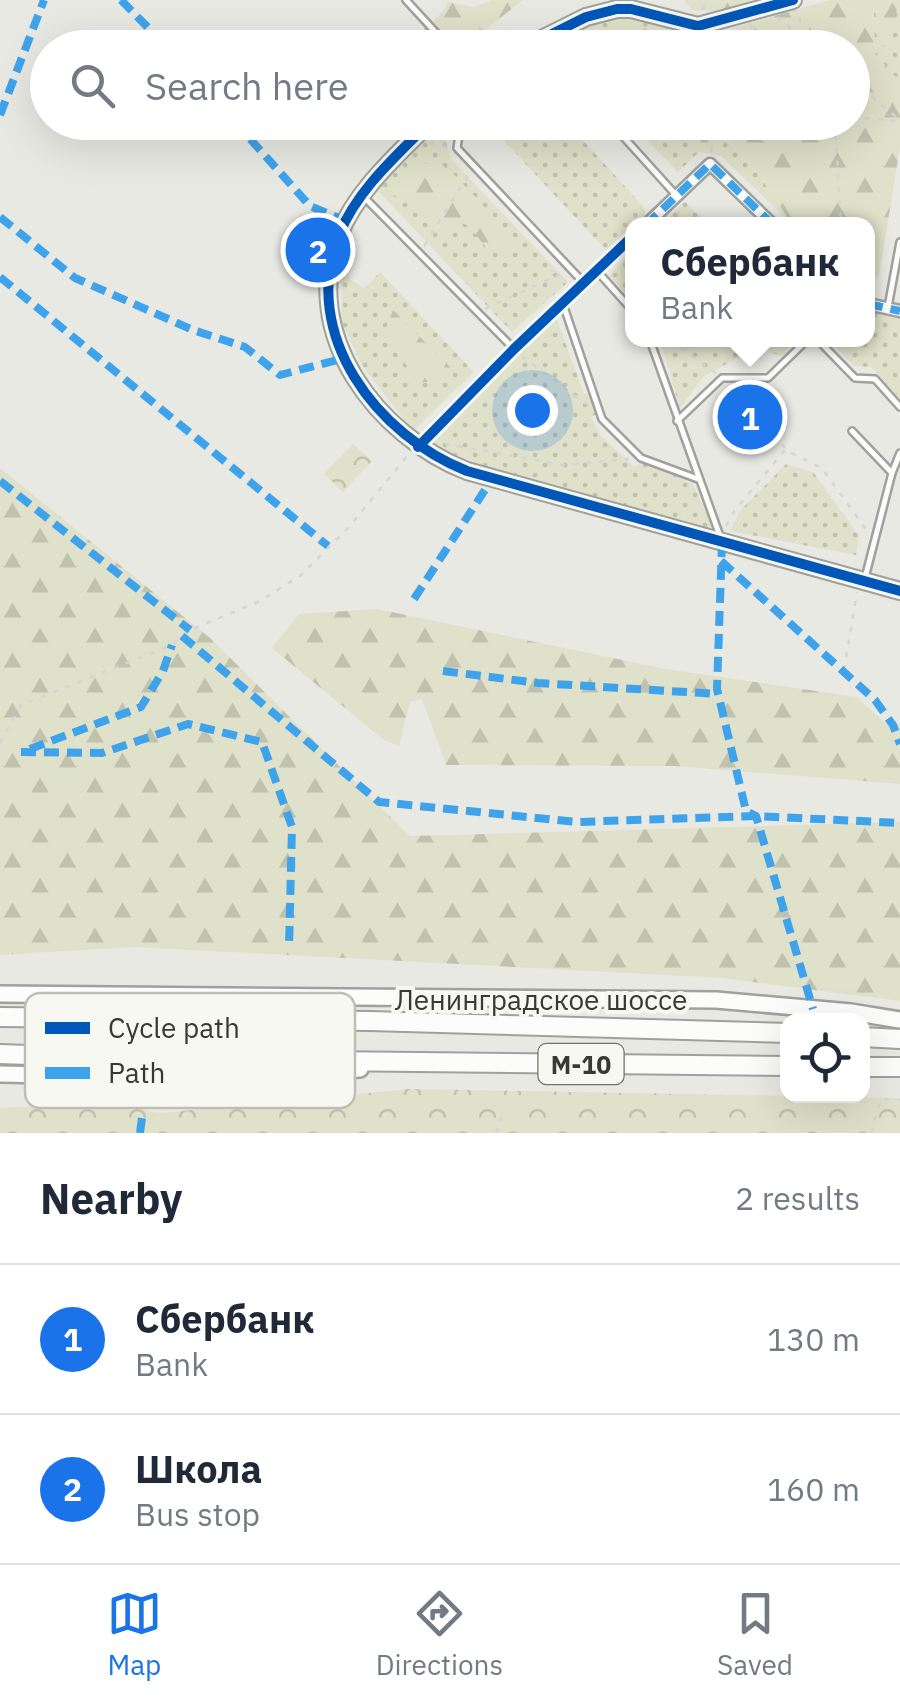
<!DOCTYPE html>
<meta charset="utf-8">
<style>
body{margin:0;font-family:"IBM Plex Sans",sans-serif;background:#f2f2f3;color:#1f2937}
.controls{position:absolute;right:30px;bottom:30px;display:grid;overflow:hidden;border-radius:20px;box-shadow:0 10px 40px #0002}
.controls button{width:90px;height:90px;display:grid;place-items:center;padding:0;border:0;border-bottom:2px solid #e0e1e3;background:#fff;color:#1f2937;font:50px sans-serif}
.you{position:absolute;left:532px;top:410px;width:35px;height:35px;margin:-25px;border:8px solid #fff;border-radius:50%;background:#1a73e8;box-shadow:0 0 0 15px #1a73e833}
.badge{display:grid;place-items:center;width:65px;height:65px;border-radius:50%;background:#1a73e8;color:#fff;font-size:32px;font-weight:700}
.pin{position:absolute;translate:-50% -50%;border:5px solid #fff;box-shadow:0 2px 10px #0006}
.popup{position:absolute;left:625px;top:217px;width:250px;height:130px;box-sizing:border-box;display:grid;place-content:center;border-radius:20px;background:#fff;filter:drop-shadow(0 2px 8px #0005);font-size:32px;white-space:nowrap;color:#747a83}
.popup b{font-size:38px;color:#1f2937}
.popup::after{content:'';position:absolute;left:50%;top:100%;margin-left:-20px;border:20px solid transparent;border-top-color:#fff}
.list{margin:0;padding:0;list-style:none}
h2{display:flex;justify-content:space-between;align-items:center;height:130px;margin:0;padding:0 40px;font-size:42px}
h2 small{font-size:32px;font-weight:400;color:#747a83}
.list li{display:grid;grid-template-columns:65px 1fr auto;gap:30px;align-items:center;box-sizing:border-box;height:150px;padding:0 40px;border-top:2px solid #e0e1e3}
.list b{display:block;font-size:38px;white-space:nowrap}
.list p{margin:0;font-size:32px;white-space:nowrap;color:#747a83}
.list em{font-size:32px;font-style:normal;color:#747a83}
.icon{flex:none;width:55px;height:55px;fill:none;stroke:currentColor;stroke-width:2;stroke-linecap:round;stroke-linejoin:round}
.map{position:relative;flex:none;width:900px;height:1133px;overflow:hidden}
.search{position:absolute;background:#fff;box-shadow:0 10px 40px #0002;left:30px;right:30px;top:30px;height:110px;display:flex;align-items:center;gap:25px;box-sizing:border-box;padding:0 35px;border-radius:55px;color:#747a83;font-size:38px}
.sheet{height:430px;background:#fff}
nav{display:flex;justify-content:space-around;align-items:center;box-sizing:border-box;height:140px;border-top:2px solid #e0e1e3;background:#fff;font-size:28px;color:#747a83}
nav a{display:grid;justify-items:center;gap:5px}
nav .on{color:#1a73e8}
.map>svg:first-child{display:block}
</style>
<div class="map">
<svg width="900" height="1133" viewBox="0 0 900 1133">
<defs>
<pattern id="grass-dots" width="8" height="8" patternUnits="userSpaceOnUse" patternTransform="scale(2.5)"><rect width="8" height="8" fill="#e0e1ca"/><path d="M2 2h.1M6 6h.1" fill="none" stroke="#c1c2ae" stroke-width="1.8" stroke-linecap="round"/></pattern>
<pattern id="forest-firs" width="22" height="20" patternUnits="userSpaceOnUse" patternTransform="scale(2.5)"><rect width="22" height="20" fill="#e0e1ca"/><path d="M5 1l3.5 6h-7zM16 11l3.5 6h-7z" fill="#c1c2ae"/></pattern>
<pattern id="park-crowns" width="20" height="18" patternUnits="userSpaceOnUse" patternTransform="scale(2.5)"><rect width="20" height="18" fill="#e0e1ca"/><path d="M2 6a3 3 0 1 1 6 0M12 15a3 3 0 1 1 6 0" fill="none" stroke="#c1c2ae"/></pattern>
</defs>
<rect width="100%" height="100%" fill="#e9e9e4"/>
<g fill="url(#grass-dots)">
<path d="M873 0H900V82L875 54Z"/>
<path d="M605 16H635L680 30 685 47H558L551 40Z"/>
<path d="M440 123H460L445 137 451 159 568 282 512 332 377 190Z"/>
<path d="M502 123H567L643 206 646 215 632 225V229L610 251 601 245 494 130Z"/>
<path d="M630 123H703L699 152 678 172Z"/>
<path d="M723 136 752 165 792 224 721 156Z"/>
<path d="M685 201 707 224 660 225Z"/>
<path d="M632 252V301L609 275Z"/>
<path d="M341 266 352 281 365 288 380 272 474 372 413 431 361 364 342 323Z"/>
<path d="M868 309 900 316V398L871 367 854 366 828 340H868Z"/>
<path d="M556 317 584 394 590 393 597 414 591 417 600 435 634 467 643 462 693 484 711 523 709 529 469 465 428 445 437 426Z"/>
<path d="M660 340H796L782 356 756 348 704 376 680 408Z"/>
<path d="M786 464 813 472 859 536 856 555 730 531 740 511Z"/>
</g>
<g fill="url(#forest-firs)">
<path d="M492 0H523L464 47 412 48C424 21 437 25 448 2L474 7Z"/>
<path d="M684 0H751L722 11 692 10Z"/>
<path d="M830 0H873L875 54 900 82V147L879 276 868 284V225L792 224 752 165 725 137 721 156 699 152 703 123 852 122V48L700 47 702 43 743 25Z"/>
<path d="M876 0H898L890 56 875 32Z"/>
<path d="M620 17C637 28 650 23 670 37L667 47C638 48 632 45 615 20Z"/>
<path d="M415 162 446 166 510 234 514 251 488 250 469 226 451 219 443 237C423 221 414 202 390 194Z"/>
<path d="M393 310 450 367 448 379 418 383 397 351 386 328Z"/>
<path d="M0 468 210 638 410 836 900 822V1001L722 978 133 947 0 955Z"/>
<path d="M377 609 666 669 857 697 885 723 900 725V784L674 766 446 765 422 699 410 702 399 746 384 740 272 648 299 614Z"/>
</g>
<g fill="url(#park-crowns)">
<path d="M353 444 372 461 343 492 324 474Z"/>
<path d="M408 1089 900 1098V1133H0V1108L100 1102 161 1113Z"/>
</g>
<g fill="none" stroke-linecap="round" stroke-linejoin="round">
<g stroke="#a0a09c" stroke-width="10">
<g id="lane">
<path d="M406 0 450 48"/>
<path d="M473 122 459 135 457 148 582 281"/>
<path d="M610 122 675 194"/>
<path d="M365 198 512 347"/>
<path d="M598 272 632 310"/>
<path d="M563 304 602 419 641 458 698 479"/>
<path d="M888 307 900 242"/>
<path d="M650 340 721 539"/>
<path d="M818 340 855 378 875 379 900 407"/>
<path d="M677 421 722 378H768L807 340"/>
<path d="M852 431 892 473 865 578"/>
<path d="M892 473 900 453"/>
</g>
</g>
<g stroke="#a0a09c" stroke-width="15">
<g id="street">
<path d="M646 225 710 164 773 225"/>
<path d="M868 304 900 311"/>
<path d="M418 447 514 349 632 237"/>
</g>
</g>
<g stroke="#a0a09c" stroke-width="20">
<g id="secondary">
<path d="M524 48 586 17 617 9H631L698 26 793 0"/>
<path d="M430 122C397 155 356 191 339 235 299 335 378 436 467 471L900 591"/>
</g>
</g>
<g stroke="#a0a09c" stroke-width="20">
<g id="primary">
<path d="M0 994 716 1000 851 1012 900 1020"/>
<path d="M0 1074 193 1078 360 1069"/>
</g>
</g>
<g stroke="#a0a09c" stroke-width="22">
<g id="highway">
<path d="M0 1017 370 1021 788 1033"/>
<path d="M862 1037 900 1039"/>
<path d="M0 1054 138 1059 788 1066"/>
<path d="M862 1067H900"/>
</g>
</g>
<g stroke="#d5d5d4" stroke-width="2.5" stroke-dasharray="5 8" stroke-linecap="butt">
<path d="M702 10 710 0"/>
<path d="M777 17 814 48"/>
<path d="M631 48 672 32"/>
<path d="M717 48 753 26"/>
<path d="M799 48 800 11"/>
<path d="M852 80 900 120"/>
<path d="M852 117 900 121"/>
<path d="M390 122 399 132"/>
<path d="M835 122 841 225"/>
<path d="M746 139 798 122"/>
<path d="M429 143 451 147"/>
<path d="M711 152 715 122"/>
<path d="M678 211 680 225"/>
<path d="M424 246 470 172"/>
<path d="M485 309 561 274"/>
<path d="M670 340 717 374"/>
<path d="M682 340V350L711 340"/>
<path d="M749 340 786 348"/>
<path d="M522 356 588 405"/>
<path d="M773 420 785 450 822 468 867 531"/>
<path d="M445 444 565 465 629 459"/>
<path d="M726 526 735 510 785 450"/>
<path d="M844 670 857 592"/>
<path d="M0 743 21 705 172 645 190 630 258 602 300 576 348 528 409 454"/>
<path d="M496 1133 502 1117"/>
<path d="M871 1133 881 1099 900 1100"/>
</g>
<use href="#lane" stroke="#fcfcfb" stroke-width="5"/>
<use href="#street" stroke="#fcfcfb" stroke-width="10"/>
<use href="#secondary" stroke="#fcfcfb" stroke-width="15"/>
<use href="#primary" stroke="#fcfcfb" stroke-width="15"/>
<use href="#highway" stroke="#fcfcfb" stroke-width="18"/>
<g stroke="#3fa3eb" stroke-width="8" stroke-dasharray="15 8" stroke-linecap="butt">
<path d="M121 0 168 48"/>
<path d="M0 115 44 0"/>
<path d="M235 122 310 206 346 221"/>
<path d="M0 217 75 278 193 330 245 347 280 375 345 358"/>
<path d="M646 225 710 164 773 225"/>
<path d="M0 277 328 546"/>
<path d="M868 304 900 311"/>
<path d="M0 481 190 630"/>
<path d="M722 542 717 689 746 811 756 816 813 1009"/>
<path d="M721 561 875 700 893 725 900 744"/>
<path d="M414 599 492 479"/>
<path d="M182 636 379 802 577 822 756 816 900 823"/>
<path d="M443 671 538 683 718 694"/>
<path d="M30 749 141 707 163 671 172 645"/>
<path d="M21 752 102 753 188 724 262 742 292 827 289 948"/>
<path d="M140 1133 142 1118"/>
</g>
<g stroke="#f7f8f1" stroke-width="16">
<g id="cycleway">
<path d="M524 48 586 17 617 9H631L698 26 793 0"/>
<path d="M430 122C397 155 356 191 339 235 299 335 378 436 467 471L900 591"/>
<path d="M418 447 514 349 632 237"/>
</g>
</g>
<use href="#cycleway" stroke="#0057b8" stroke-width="10"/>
</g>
<g text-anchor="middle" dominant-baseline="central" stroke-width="8" stroke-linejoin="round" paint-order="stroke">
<rect fill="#f7f8f1" stroke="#71726d" stroke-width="2.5" x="538.5" y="1044" width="85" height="40" rx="8"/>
<g font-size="25" font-weight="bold" fill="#383835">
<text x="581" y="1064">М-10</text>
</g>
<g font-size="28" fill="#383835" stroke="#f7f8f1">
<text x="541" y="999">Ленинградское шоссе</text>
</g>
</g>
<rect x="25" y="993" width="330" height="115" rx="15" fill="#f7f8f1" stroke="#bebeb9" stroke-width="2.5"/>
<rect x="45" y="1022" width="45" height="12" fill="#0057b8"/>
<rect x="45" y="1067" width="45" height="12" fill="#3fa3eb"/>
<g font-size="28" fill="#383835">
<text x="108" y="1038">Cycle path</text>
<text x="108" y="1083">Path</text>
</g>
</svg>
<div class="controls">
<button><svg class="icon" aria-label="locate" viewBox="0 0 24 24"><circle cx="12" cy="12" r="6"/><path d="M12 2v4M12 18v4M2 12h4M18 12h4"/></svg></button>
</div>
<div class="you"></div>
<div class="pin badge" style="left:750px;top:417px">1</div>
<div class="popup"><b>Сбербанк</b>Bank</div>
<div class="pin badge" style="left:318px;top:250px">2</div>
<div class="search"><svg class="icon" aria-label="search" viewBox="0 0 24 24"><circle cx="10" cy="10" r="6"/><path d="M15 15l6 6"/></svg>Search here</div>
</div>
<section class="sheet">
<h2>Nearby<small>2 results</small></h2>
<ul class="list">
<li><span class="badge">1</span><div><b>Сбербанк</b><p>Bank</p></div><em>130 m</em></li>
<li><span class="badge">2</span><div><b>Школа</b><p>Bus stop</p></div><em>160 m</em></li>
</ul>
</section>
<nav>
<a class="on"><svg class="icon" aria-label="map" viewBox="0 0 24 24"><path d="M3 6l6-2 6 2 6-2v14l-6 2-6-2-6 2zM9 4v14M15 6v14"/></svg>Map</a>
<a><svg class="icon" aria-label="directions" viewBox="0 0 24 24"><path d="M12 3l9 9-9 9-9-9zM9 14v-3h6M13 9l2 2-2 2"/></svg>Directions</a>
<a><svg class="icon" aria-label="saved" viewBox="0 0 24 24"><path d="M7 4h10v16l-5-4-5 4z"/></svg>Saved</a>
</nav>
